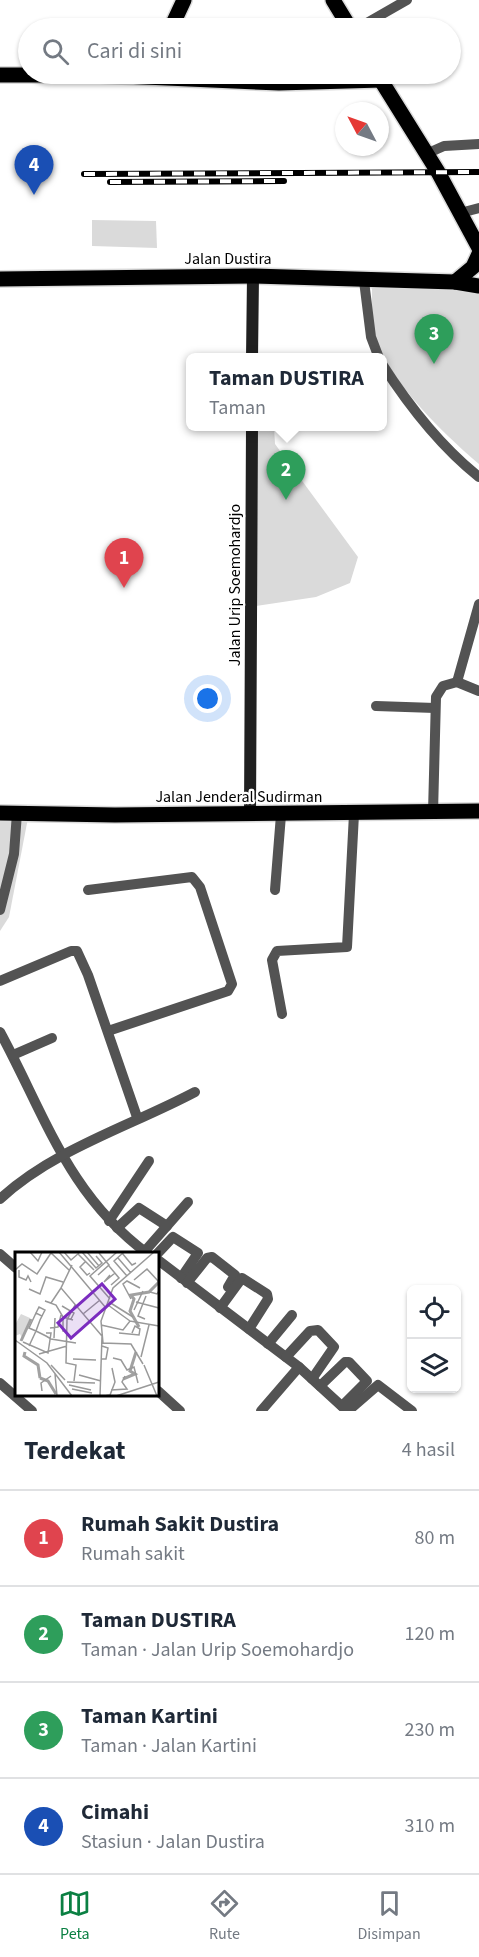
<!DOCTYPE html>
<html lang="id">
<meta charset="utf-8">
<style>
body{margin:0;font-family:"Source Sans 3",sans-serif;background:#f6f6f7;color:#1f2937}
.controls{position:absolute;right:18px;bottom:18px;display:grid;overflow:hidden;border-radius:9px;box-shadow:0 2px 4px #0004}
.controls button{width:54px;height:54px;display:grid;place-items:center;padding:0;border:0;border-bottom:2px solid #e0e1e3;background:#fff;color:#1f2937;font:30px sans-serif}
.compass{position:absolute;left:335px;top:102px;width:54px;height:54px;border-radius:50%;background:#fff;box-shadow:0 2px 4px #0004;rotate:311deg}
.you{position:absolute;left:208px;top:699px;width:21px;height:21px;margin:-15px;border:4px solid #fff;border-radius:50%;background:#1a73e8;box-shadow:0 0 0 9px #1a73e833}
.badge{display:grid;place-items:center;width:39px;height:39px;border-radius:50%;background:#0b8043;color:#fff;font-size:20px;font-weight:700}
.pin{position:absolute;translate:-50% -50px;filter:drop-shadow(0 2px 3px #0008)}
.pin::after{content:'';position:absolute;top:32px;width:21px;height:18px;background:inherit;clip-path:polygon(0 0,100% 0,50% 100%)}
.popup{position:absolute;left:186px;top:353px;width:201px;height:78px;box-sizing:border-box;display:grid;place-content:center;border-radius:9px;background:#fff;filter:drop-shadow(0 2px 4px #0005);font-size:20px;white-space:nowrap;color:#747a83}
.popup b{font-size:22px;color:#1f2937}
.popup::after{content:'';position:absolute;left:50%;top:100%;margin-left:-12px;border:12px solid transparent;border-top-color:#fff}
.list{margin:0;padding:0;list-style:none}
h2{display:flex;justify-content:space-between;align-items:center;height:78px;margin:0;padding:0 24px;font-size:26px}
h2 small{font-size:20px;font-weight:400;color:#747a83}
.list li{display:grid;grid-template-columns:39px 1fr auto;gap:18px;align-items:center;box-sizing:border-box;height:96px;padding:0 24px;border-top:2px solid #e0e1e3}
.list b{display:block;font-size:22px;white-space:nowrap}
.list p{margin:0;font-size:20px;white-space:nowrap;color:#747a83}
.list em{font-size:20px;font-style:normal;color:#747a83}
.icon{flex:none;width:33px;height:33px;fill:none;stroke:currentColor;stroke-width:2;stroke-linecap:round;stroke-linejoin:round}
.map{position:relative;flex:none;width:479px;height:1411px;overflow:hidden}
.search{position:absolute;background:#fff;box-shadow:0 2px 4px #0004;left:18px;right:18px;top:18px;height:66px;display:flex;align-items:center;gap:15px;box-sizing:border-box;padding:0 21px;border-radius:33px;color:#747a83;font-size:22px}
.sheet{height:462px;background:#fff}
nav{display:flex;justify-content:space-around;align-items:center;box-sizing:border-box;height:84px;border-top:2px solid #e0e1e3;background:#fff;font-size:16px;color:#747a83}
nav a{display:grid;justify-items:center;gap:3px}
nav .on{color:#0b8043}
.map>svg:first-child{display:block}
</style>
<div class="map">
<svg width="479" height="1411" viewBox="0 0 479 1411">
<rect width="100%" height="100%" fill="#fff"/>
<g fill="#dadada">
<path d="M92 220 156 221 157 248 92 246Z"/>
<path d="M372 287 479 290V464C444 434 382 375 373 329 371 315 372 301 372 287Z"/>
<path d="M255 427H274L275 444 358 557 350 583 316 597 256 606Z"/>
<path d="M0 818H28L9 917 0 931Z"/>
</g>
<g fill="none" stroke-linecap="round" stroke-linejoin="round">
<g stroke="#dbdbdb" stroke-width="18">
<g id="primary">
<path d="M333 0 350 28"/>
<path d="M171 28 184 0"/>
<path d="M377 74 438 172 479 248"/>
<path d="M0 75H100L279 83 381 80"/>
<path d="M0 279 253 276 455 282 479 286"/>
<path d="M455 282 473 267 479 254"/>
<path d="M0 813 115 815 479 811"/>
</g>
</g>
<g stroke="#535353" stroke-width="10">
<path d="M358 28 407 0"/>
<path d="M426 154 444 146 479 144"/>
<path d="M460 213 479 208"/>
<path d="M364 281 371 337 379 358"/>
<path d="M382 364C409 406 440 446 479 477"/>
<path d="M457 682 479 604"/>
<path d="M376 706 435 708"/>
<path d="M433 813 436 697 443 686 457 682 479 691"/>
<path d="M88 890 192 877 200 887 232 984 228 991 108 1031"/>
<path d="M275 890 281 815"/>
<path d="M0 910 14 854 17 813"/>
<path d="M0 981 71 951H77L88 975 137 1117"/>
<path d="M282 1014 272 960 277 951 347 947 354 814"/>
<path d="M0 1032C45 1115 68 1195 148 1254"/>
<path d="M13 1055 52 1038"/>
<path d="M0 1199C54 1149 131 1126 195 1092"/>
<path d="M109 1221 149 1161"/>
<path d="M117 1228 139 1208 167 1226"/>
<path d="M145 1251 188 1202"/>
<path d="M0 1254 16 1268"/>
<path d="M157 1254 173 1237 198 1253 181 1278"/>
<path d="M158 1260 299 1367 347 1411"/>
<path d="M187 1283 207 1258 212 1257 235 1275 228 1287"/>
<path d="M220 1308 242 1278 267 1294 268 1299 249 1329"/>
<path d="M268 1344 292 1315"/>
<path d="M286 1357 310 1331 318 1330 334 1347 312 1379"/>
<path d="M0 1383 32 1411"/>
<path d="M320 1386 345 1362H349L367 1381 342 1406"/>
<path d="M158 1391 180 1411"/>
<path d="M261 1411 299 1367"/>
<path d="M348 1411 378 1385 412 1411"/>
</g>
<g stroke="#202020" stroke-width="12">
<path d="M252 358 253 276"/>
<path d="M250 815 252 426"/>
</g>
<use href="#primary" stroke="#000" stroke-width="15"/>
<g stroke="#000" stroke-width="6">
<g id="rail">
<path d="M84 174 479 172"/>
<path d="M110 182 284 181"/>
</g>
</g>
<use href="#rail" stroke="#fff" stroke-width="4" stroke-dasharray="11" stroke-linecap="butt"/>
</g>
<g text-anchor="middle" dominant-baseline="central" stroke-width="4.5" stroke-linejoin="round" paint-order="stroke">
<g font-size="16" fill="#000" stroke="#fff">
<text x="228" y="259">Jalan Dustira</text>
<text transform="translate(235 585) rotate(-90)">Jalan Urip Soemohardjo</text>
<text x="239" y="797">Jalan Jenderal Sudirman</text>
</g>
</g>
<g transform="translate(15 1252)">
<rect width="144" height="144" fill="#fff"/>
<path d="M6 62 15 66 7 86 5 82 0 84V73Z" fill="#dadada"/>
<path fill="none" stroke="#a1a1a1" stroke-width="3" d="M124 75 115 59 119 47 116 43 134 40 144 30M6 89 16 67M10 100 9 104 23 113 25 126M25 126 33 129 41 142M108 127 120 122 115 119 121 100"/>
<path fill="none" stroke="#999" stroke-width="1.5" d="M15 0 23 9 27 0M44 0 91 56M49 0 56 8 64 1M67 0 81 16 87 11 81 4M72 0 84 14M109 0 99 9 112 24M107 1 117 13 121 11M63 2 79 18M103 6 116 21M70 10 65 15 72 23 75 21M57 13 46 36 87 84 85 144M94 14 104 26 96 33M0 18 7 12 22 22 36 1 54 18M4 18V25L11 28 13 24 16 30M83 23 94 13 84 1M95 23 89 30 100 21M119 28 132 17 144 30M14 37 25 42 31 25 48 30M135 40 142 42 144 39V47M95 47 75 24 102 0M116 47 108 32 112 29 125 36M94 50 118 65M121 50 144 56M36 51 30 49 41 53 48 65M36 51 46 36M93 53 115 69M47 54 59 61 56 67M119 58 128 39M21 61 24 55 30 58 27 64M68 62 85 48M130 67 123 64 131 44M86 73 108 78 115 69 144 74M35 76 43 75 46 63M52 79H48V65L58 68M104 81 124 83 125 77 120 74 117 81M39 86 40 66M0 88 32 111 57 144M8 90 33 101 36 81H31M14 94 21 79 25 68 27 64 21 61 14 76 21 79 31 84 36 87 61 91M24 102 52 94M126 105 134 73M98 106 106 108 112 118 119 115 123 131M58 107 81 108M86 107H91L93 96 87 94M128 112 116 92 88 91 86 69 98 36 139 0M36 113 50 128M129 113 142 144M40 122 42 144M64 123 86 129M59 129 61 113 51 111 52 68 60 53M52 130 80 131M54 133 76 138M57 137 77 141M96 138 112 137 107 130 110 124M27 139 26 131 36 124M89 144 95 143 100 130 97 116M101 144 144 130"/>
<path fill="#7b2cbf" fill-opacity="0.15" stroke="#7b2cbf" stroke-width="3" d="M87 32 100 47 56 86 43 71Z"/>
<rect width="144" height="144" fill="none" stroke="#000" stroke-width="3"/>
</g>
</svg>
<div class="controls">
<button><svg class="icon" aria-label="locate" viewBox="0 0 24 24"><circle cx="12" cy="12" r="6"/><path d="M12 2v4M12 18v4M2 12h4M18 12h4"/></svg></button>
<button><svg class="icon" aria-label="layers" viewBox="0 0 24 24"><path d="M12 4l9 5-9 5-9-5zM3 14l9 5 9-5"/></svg></button>
</div>
<svg class="compass" viewBox="-18 -18 36 36"><path d="M0-13l5 13h-10z" fill="#e53935"/><path d="M0 13l5-13h-10z" fill="#747a83"/></svg>
<div class="you"></div>
<div class="pin badge" style="left:124px;top:588px;background:#e0444e">1</div>
<div class="pin badge" style="left:286px;top:500px;background:#2e9e5b">2</div>
<div class="popup"><b>Taman DUSTIRA</b>Taman</div>
<div class="pin badge" style="left:434px;top:364px;background:#2e9e5b">3</div>
<div class="pin badge" style="left:34px;top:195px;background:#1a4fb4">4</div>
<div class="search"><svg class="icon" aria-label="search" viewBox="0 0 24 24"><circle cx="10" cy="10" r="6"/><path d="M15 15l6 6"/></svg>Cari di sini</div>
</div>
<section class="sheet">
<h2>Terdekat<small>4 hasil</small></h2>
<ul class="list">
<li><span class="badge" style="background:#e0444e">1</span><div><b>Rumah Sakit Dustira</b><p>Rumah sakit</p></div><em>80 m</em></li>
<li><span class="badge" style="background:#2e9e5b">2</span><div><b>Taman DUSTIRA</b><p>Taman · Jalan Urip Soemohardjo</p></div><em>120 m</em></li>
<li><span class="badge" style="background:#2e9e5b">3</span><div><b>Taman Kartini</b><p>Taman · Jalan Kartini</p></div><em>230 m</em></li>
<li><span class="badge" style="background:#1a4fb4">4</span><div><b>Cimahi</b><p>Stasiun · Jalan Dustira</p></div><em>310 m</em></li>
</ul>
</section>
<nav>
<a class="on"><svg class="icon" aria-label="map" viewBox="0 0 24 24"><path d="M3 6l6-2 6 2 6-2v14l-6 2-6-2-6 2zM9 4v14M15 6v14"/></svg>Peta</a>
<a><svg class="icon" aria-label="directions" viewBox="0 0 24 24"><path d="M12 3l9 9-9 9-9-9zM9 14v-3h6M13 9l2 2-2 2"/></svg>Rute</a>
<a><svg class="icon" aria-label="saved" viewBox="0 0 24 24"><path d="M7 4h10v16l-5-4-5 4z"/></svg>Disimpan</a>
</nav>
